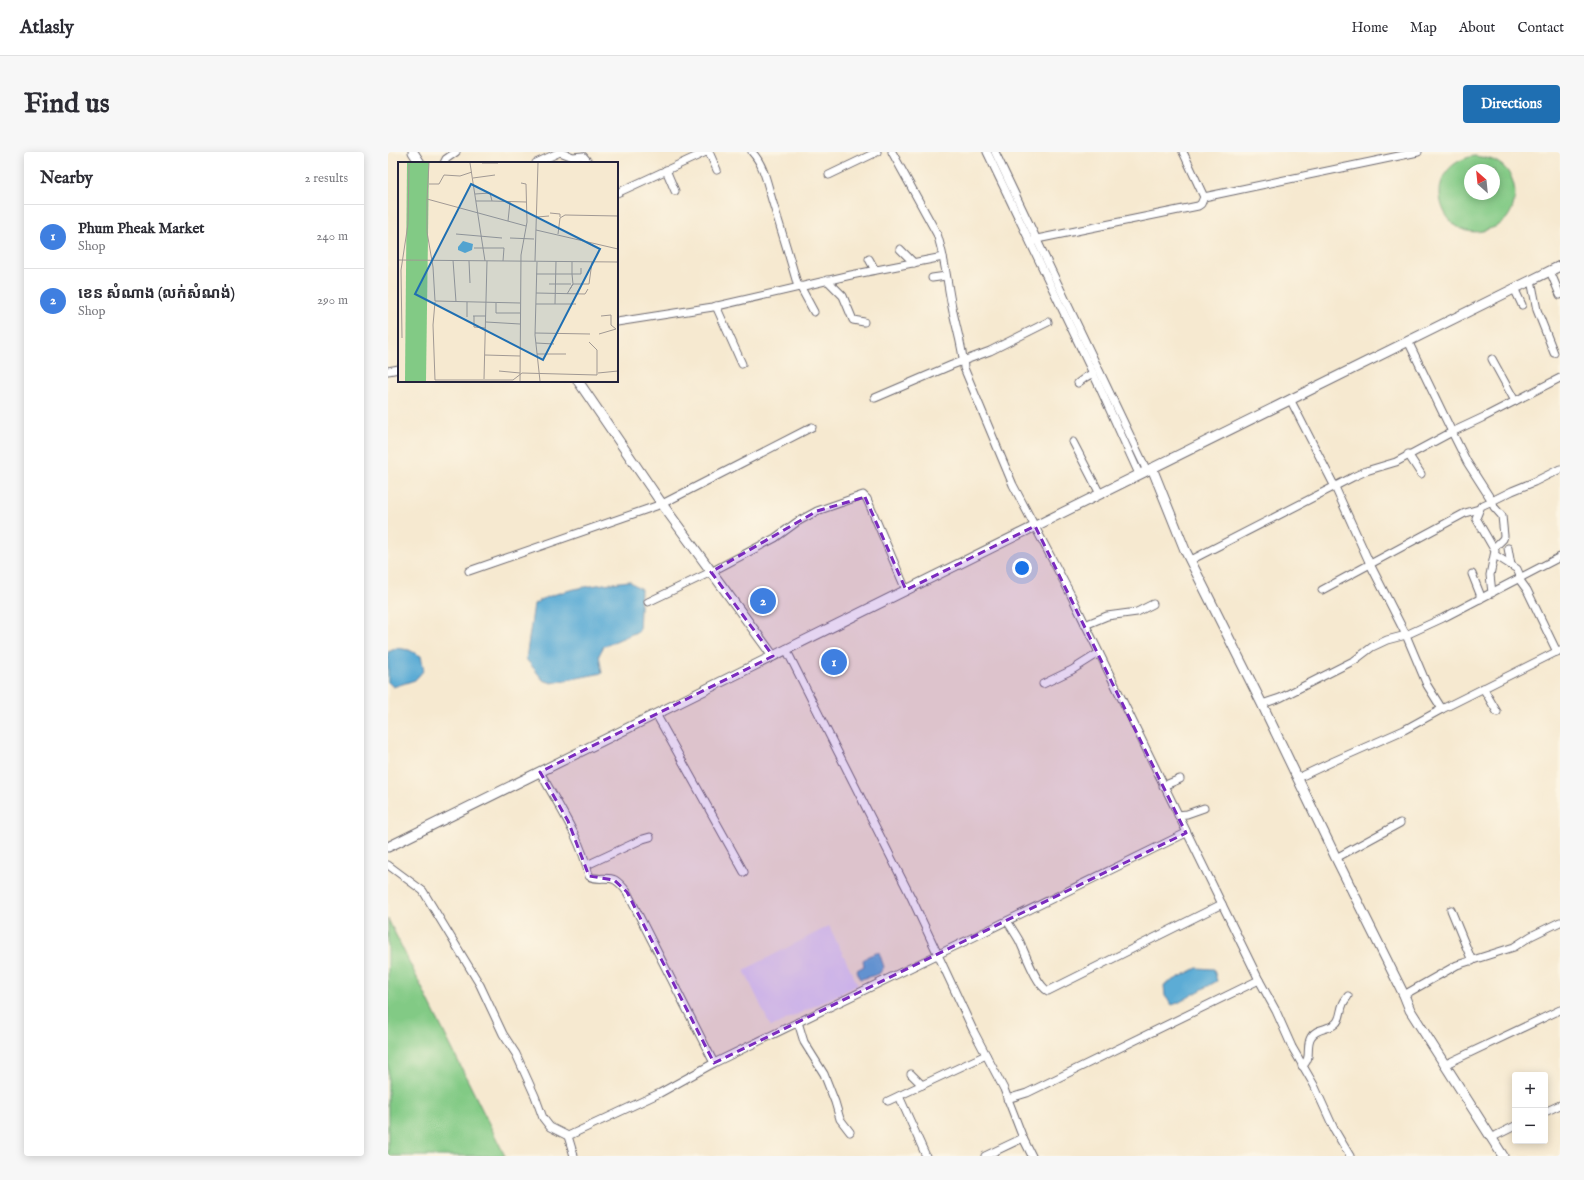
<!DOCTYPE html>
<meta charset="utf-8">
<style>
body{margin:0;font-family:"IM FELL English","Noto Sans Khmer",serif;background:#f7f7f7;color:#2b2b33}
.controls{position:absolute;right:12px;bottom:12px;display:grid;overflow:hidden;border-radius:4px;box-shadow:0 2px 10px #0003}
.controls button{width:36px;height:36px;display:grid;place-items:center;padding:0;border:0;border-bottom:1px solid #e1e1e2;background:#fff;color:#2b2b33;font:20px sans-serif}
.compass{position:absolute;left:1076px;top:12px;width:36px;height:36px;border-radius:50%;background:#fff;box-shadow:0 2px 10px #0003;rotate:333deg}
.you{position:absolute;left:634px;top:416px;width:14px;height:14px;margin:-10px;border:3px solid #fff;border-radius:50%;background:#1a73e8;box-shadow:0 0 0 6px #1a73e833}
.badge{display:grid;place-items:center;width:26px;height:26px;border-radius:50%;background:#1f6fb2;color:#fff;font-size:13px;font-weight:700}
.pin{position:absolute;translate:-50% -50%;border:2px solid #fff;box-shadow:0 1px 4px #0006}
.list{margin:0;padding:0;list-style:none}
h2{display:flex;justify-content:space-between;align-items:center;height:52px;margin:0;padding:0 16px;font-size:17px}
h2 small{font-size:13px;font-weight:400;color:#7c7c81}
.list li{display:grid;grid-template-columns:26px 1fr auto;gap:12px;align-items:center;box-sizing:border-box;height:64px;padding:0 16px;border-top:1px solid #e1e1e2}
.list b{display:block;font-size:15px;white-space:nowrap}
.list p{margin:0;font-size:13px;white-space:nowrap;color:#7c7c81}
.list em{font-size:13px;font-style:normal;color:#7c7c81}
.map{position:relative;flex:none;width:1172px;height:1004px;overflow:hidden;border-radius:4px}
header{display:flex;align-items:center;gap:24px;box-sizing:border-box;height:56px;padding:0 20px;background:#fff;border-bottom:1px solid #e1e1e2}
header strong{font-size:19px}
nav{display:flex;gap:22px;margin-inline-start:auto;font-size:14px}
.intro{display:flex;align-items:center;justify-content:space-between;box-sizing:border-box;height:96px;padding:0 24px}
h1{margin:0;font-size:28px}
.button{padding:10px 18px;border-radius:4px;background:#1f6fb2;color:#fff;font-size:14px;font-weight:700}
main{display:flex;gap:24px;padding:0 24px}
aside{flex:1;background:#fff;border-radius:4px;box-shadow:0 2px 10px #0003}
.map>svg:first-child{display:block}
</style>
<header>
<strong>Atlasly</strong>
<nav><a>Home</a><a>Map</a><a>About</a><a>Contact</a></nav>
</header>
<div class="intro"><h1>Find us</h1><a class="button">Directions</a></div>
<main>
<aside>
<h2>Nearby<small>2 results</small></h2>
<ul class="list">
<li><span class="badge" style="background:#3f7fe0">1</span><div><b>Phum Pheak Market</b><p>Shop</p></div><em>240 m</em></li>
<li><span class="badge" style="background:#3f7fe0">2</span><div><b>ខេន សំណាង (លក់សំណង់)</b><p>Shop</p></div><em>290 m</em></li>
</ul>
</aside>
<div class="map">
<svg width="1172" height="1004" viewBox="0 0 1172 1004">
<rect width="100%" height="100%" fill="#fcf5e5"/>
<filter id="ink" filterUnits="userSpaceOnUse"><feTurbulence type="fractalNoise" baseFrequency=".025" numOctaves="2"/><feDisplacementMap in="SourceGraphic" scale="8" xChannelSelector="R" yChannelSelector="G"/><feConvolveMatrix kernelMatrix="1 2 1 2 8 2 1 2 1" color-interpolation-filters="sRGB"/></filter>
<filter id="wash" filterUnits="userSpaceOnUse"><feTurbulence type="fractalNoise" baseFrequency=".012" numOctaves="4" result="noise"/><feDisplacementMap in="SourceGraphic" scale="16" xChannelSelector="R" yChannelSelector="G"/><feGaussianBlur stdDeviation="0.9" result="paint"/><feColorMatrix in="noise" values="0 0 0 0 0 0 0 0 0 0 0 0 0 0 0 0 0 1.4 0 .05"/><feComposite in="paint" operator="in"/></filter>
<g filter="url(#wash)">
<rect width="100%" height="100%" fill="#f6e9d0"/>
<path fill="#e0d4f4" d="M441 774 470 833 383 875 356 818Z"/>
<g fill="#82ca85" stroke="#527660" fill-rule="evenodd">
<path d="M1086 4C1094 5 1102 6 1109 10 1129 21 1132 49 1119 66 1114 72 1108 75 1101 77 1053 96 1027 15 1086 4ZM1082 18H1106V42H1082Z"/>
<path d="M0 767 117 1004H0Z"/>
</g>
<g fill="#5bacd5" stroke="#3e6788">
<path d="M241 429 253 437 251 479 216 494 211 503 214 521 164 531 155 528 138 507 146 452C168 437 214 432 241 429Z"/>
<path d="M9 496 21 498 33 504 36 518 27 528 5 535 0 530V500Z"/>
<path d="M491 800 496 815 491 822 473 827 471 826 469 818 476 814 475 808 480 804Z"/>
<path d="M809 816 826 817 829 829 790 851 784 853 777 844 776 833Z"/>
</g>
</g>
<g filter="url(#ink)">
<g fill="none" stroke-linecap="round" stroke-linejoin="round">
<g stroke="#6c686f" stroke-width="9">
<g id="street">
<path d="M321 0 329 18"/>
<path d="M364 0C376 13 379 31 384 48 393 77 402 106 410 135"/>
<path d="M504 0 549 82C557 105 559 131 564 155 568 176 575 195 576 216L625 333 683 443 871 828 888 859 904 895 926 933 946 977 962 1004"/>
<path d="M599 0 711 234 751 322"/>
<path d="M607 0 759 319"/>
<path d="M795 0 816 45"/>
<path d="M56 11 58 7 68 0"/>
<path d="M148 11 172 0 185 5 195 4 201 11"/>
<path d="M278 18 287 39"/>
<path d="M441 23 489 0"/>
<path d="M229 41 318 0"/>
<path d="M643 91 649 87 810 54 813 52 816 45 1030 0"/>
<path d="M512 97 526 111"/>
<path d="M481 107 487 118"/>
<path d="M1162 119 1172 143"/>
<path d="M544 126 558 124"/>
<path d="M439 128 455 144 465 168 476 170"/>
<path d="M1143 128 1149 158 1166 201"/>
<path d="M412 134 426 160"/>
<path d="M1126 136 1134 153"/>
<path d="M328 154 354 212"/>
<path d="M229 170 325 155 463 123 555 105"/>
<path d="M1020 189 1064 280 1096 265 1127 249 1104 207"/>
<path d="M0 219 11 217"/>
<path d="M690 231 698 225 705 221"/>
<path d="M487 246 564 213 602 199 660 170"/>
<path d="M902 247 947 335 982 412 1018 483 1039 533 1054 557"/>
<path d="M1127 249 1172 226"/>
<path d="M685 290 712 342"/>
<path d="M1020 302 1033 322"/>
<path d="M1120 396 1123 413"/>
<path d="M1107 403 1129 417 1133 426"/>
<path d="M803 408 965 325 978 319 1008 310 1064 280 1079 310 1104 349 1124 339 1146 330 1172 317"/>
<path d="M81 419 274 352 424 275"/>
<path d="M1084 422 1092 442V447"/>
<path d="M1131 427 1139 438 1169 500"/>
<path d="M934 438 1077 361 1091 357"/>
<path d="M1104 441 1102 423 1107 399 1088 366 1093 354 1104 349 1106 355 1114 364 1116 384 1115 387 1106 396"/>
<path d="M260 450 323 420 387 386 409 370 429 359 475 343 479 347 518 438"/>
<path d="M697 473 719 464 749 460 765 452"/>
<path d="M398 497 524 747 585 878 616 937 635 986 644 1004"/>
<path d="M655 532 684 518 711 501"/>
<path d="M1095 536 1109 560"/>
<path d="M874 552 892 546 967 508 984 495 999 488 1018 483 1055 466 1172 405"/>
<path d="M268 562 356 720"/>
<path d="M152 620C169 651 194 688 201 724 208 729 219 724 227 728 232 731 236 736 239 740L326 911"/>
<path d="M910 626 946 609 1016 578 1054 557 1172 498"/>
<path d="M775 634 792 627"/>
<path d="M790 663 799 662 816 656"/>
<path d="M948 706 1012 671"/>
<path d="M0 713 35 739 92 833 115 882 128 902 147 944 155 966 162 975 180 984 272 941 326 911 586 785 798 681"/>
<path d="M199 713 255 687 262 685"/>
<path d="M1063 758 1084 809"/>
<path d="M619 769C623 775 627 781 631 788 637 800 648 833 660 839L834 752"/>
<path d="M1016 843 1069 813 1126 795 1143 784 1172 770"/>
<path d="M410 870 416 890 436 922 447 950 452 967 462 980"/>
<path d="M1056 913 1172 858"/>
<path d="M914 914C925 906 917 895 923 885 928 876 940 878 947 872 953 868 952 858 955 852 956 849 958 847 960 844"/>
<path d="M523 922 534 933"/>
<path d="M511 944 538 1004"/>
<path d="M619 947 639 941 871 828"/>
<path d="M500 949 598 903"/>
<path d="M1157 960 1172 953"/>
<path d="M180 984 186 1004"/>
<path d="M1103 986 1127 974"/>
<path d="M597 1004 635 986"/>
</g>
</g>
<g stroke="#6c686f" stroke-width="11">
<g id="secondary">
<path d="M25 0 32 11"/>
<path d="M190 229 274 352 385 504"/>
<path d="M764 316 797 398 874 552 948 706 1016 843 1022 858 1115 1004"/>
<path d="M0 695 1172 114"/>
</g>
</g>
<use href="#street" stroke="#fff" stroke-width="7"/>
<use href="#secondary" stroke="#fff" stroke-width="9"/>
</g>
</g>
<path fill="#7b2cbf" fill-opacity="0.2" stroke="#7b2cbf" stroke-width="3" stroke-dasharray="8 5" stroke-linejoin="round" d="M477 345 518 438 647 374 798 681 326 911 239 740 226 728 201 724 180 669 152 620 385 504 323 420 429 359Z"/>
<g transform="translate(10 10)">
<rect width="220" height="220" fill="#f6e9d0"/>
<path d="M9 1H31L28 219H7Z" fill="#82ca85"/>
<path d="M65 79 75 82 74 88 67 91 60 88V85Z" fill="#5bacd5"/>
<path fill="none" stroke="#a19994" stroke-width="1" d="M31 1 29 37 128 64M72 1 87 99M84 1H100M75 16 97 13M31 22H41L46 13 62 14 74 10M77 32 92 31 94 39 128 40M29 37V70L35 105 37 139 122 141M78 39H94M152 51 162 52V55M139 55 151 54M110 59 112 40M138 68 220 87M58 72 104 76M160 72 162 56 167 53 220 54M112 76 136 77M76 86H106L105 99M0 98 220 100M55 98 58 140M71 99 72 121M137 99 140 1M139 100 137 173 142 219M174 100V112H183V106M138 112H174L175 122H191L194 100M151 122H173M138 131 187 132 190 127M169 132 175 122 172 127M37 140 35 163 37 218H115L124 211 199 213V188L191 180M98 141V151H122M138 142H178M157 142 158 99M75 154H88M76 154V165L87 166M203 154 213 153V163L218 167M69 155V140M88 160 122 162M137 171 192 172M201 172 218 167M4 176 3 108 10 62 11 2M138 181 156 182M139 192H168M87 193 122 194M101 209 122 211M200 211 220 209M86 217 89 99M122 219 123 93 129 60 128 22 123 21"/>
<path fill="#1f6fb2" fill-opacity="0.15" stroke="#1f6fb2" stroke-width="2" d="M73 22 202 87 145 198 17 132Z"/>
<rect width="220" height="220" fill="none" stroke="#22223b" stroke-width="2"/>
</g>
</svg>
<div class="controls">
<button>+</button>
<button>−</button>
</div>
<svg class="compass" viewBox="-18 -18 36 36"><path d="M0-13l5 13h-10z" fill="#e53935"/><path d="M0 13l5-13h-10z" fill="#7c7c81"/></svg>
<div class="you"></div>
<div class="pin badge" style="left:446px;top:510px;background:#3f7fe0">1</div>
<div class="pin badge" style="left:375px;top:449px;background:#3f7fe0">2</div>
</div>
</main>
